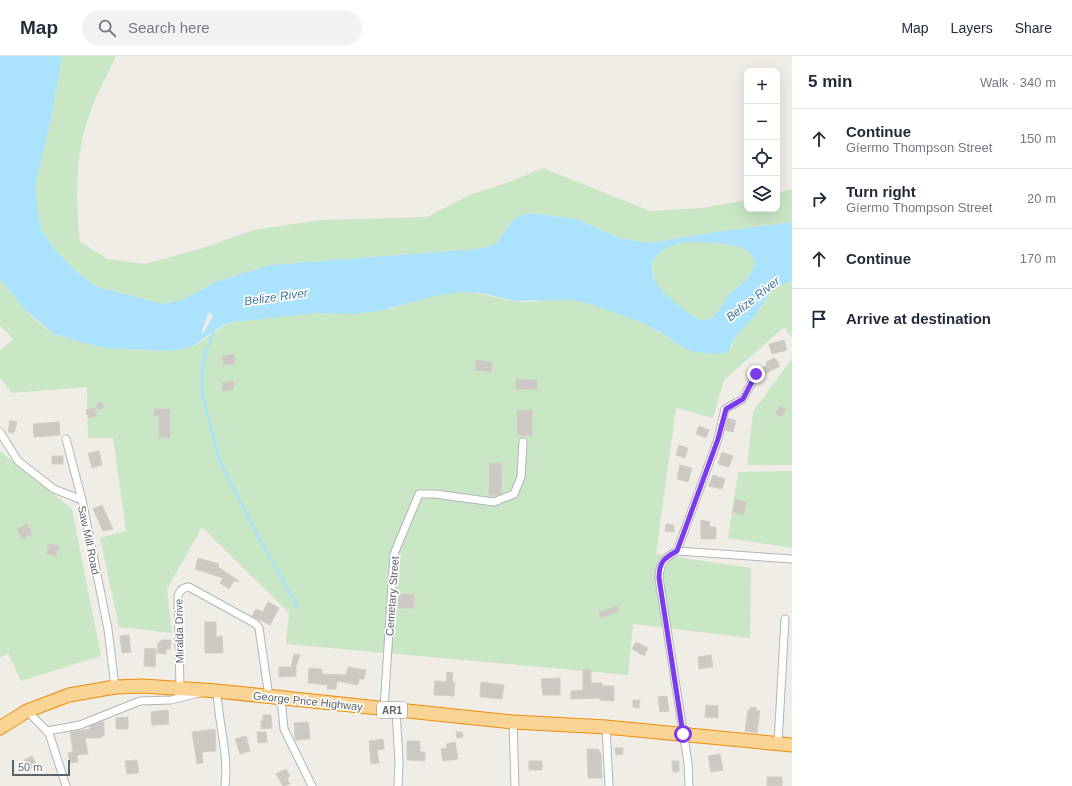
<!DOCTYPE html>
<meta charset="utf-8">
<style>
body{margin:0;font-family:Helvetica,sans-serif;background:#f2f2f3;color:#1f2937}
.controls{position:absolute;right:12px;top:12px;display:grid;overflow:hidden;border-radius:8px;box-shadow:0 4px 16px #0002}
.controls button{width:36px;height:36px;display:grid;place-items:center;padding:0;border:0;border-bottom:1px solid #e0e1e3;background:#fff;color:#1f2937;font:20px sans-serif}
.scale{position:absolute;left:12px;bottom:10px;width:58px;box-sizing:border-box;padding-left:4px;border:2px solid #5e6367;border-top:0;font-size:11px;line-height:14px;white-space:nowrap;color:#5e6367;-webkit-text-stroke:3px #fff;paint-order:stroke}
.stop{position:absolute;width:12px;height:12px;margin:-9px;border:3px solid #7c3aed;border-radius:50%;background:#fff}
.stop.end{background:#7c3aed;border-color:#fff;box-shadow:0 1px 4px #0008}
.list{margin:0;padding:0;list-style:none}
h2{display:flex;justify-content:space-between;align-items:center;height:52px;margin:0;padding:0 16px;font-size:17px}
h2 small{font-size:13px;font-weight:400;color:#747a83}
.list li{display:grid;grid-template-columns:26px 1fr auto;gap:12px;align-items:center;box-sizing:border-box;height:60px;padding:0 16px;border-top:1px solid #e0e1e3}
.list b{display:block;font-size:15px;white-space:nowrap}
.list p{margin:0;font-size:13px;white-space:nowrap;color:#747a83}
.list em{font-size:13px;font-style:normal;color:#747a83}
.icon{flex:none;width:22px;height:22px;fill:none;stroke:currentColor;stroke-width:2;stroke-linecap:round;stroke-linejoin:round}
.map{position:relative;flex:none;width:792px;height:730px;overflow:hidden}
header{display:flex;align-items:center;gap:24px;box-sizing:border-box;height:56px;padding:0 20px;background:#fff;border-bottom:1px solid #e0e1e3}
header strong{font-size:19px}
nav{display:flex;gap:22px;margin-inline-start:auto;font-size:14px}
.search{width:280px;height:36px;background:#f2f2f3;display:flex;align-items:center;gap:10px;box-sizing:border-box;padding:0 14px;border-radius:22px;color:#747a83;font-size:15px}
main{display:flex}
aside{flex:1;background:#fff}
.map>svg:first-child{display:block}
</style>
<header>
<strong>Map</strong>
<div class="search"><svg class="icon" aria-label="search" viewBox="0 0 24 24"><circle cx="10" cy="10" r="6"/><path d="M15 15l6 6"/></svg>Search here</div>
<nav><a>Map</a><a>Layers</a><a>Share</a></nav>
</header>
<main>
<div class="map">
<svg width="792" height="730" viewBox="0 0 792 730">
<rect width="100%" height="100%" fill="#f0ede7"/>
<g fill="#c9e6c5">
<path d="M62 0H116C110 15 101 29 95 44 75 89 75 138 80 186L108 203 144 208 203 192 253 174 320 164 427 161 472 138 512 125 543 112 650 155 701 152 747 144V153H777V137L792 133V166L715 176 649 187 619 182 577 163 528 157 511 167 497 186 491 190 475 193 270 209 215 226 184 243 163 248 97 231 78 217 56 195 42 175 37 151 36 126 52 60Z"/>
<path d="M701 186C715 187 749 188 754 203 756 207 753 213 751 217 746 227 734 232 727 241 722 248 715 264 705 264 696 264 688 256 681 251 653 232 634 200 680 187 687 186 695 186 701 186Z"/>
<path d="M0 223C16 243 31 264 53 277 76 290 170 301 193 290 207 284 217 271 232 266 260 263 288 257 316 257 335 257 352 258 371 256 402 253 431 235 462 236 485 236 506 247 528 246 546 246 560 241 579 245 600 250 620 257 639 266 669 279 697 309 731 293L736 280 760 253 770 237 776 231 792 225V282L784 271 724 324 713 362 676 352 656 498 751 512 750 582 633 568 628 619 286 588 289 557 202 471 167 533 172 577 119 571 100 482 126 475 113 382H88L87 331 12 337 0 322V295L13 283 0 270Z"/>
<path d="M792 302V409H747L753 356Z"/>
<path d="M0 395 72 453 101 600 21 625 8 597 0 602Z"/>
<path d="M792 415V492L728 482 738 416Z"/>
</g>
<path fill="#abe3fc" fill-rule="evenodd" d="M0 0H62L52 60 36 126 37 151 42 175 56 195 78 217 97 231 163 248 184 243 215 226 270 209 475 193 491 190 497 186 511 167 517 161 528 157 577 163 619 182 649 187 715 176 792 166V225L776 231 770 237 754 261 736 280 728 296 713 298 695 296 682 291 661 277 640 266 590 248 572 244 515 245 481 237 461 236 439 239 379 255 352 258 316 257 232 266 223 269 193 290 182 293 169 295 104 292 76 285 54 278 24 253 0 223ZM701 186C715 187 749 188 754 203 756 207 753 213 751 217 746 227 734 232 727 241 722 248 715 264 705 264 696 264 688 256 681 251 653 231 633 201 680 187 687 186 695 186 701 186ZM210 256 213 260 203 278 202 276 208 258Z"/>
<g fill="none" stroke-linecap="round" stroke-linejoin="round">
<path stroke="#abe3fc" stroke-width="2.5" d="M214 274 203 305 202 338 220 406 260 484 298 551"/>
</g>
<g fill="#ccc8c4" stroke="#d5cec5">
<path d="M784 284 787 294 772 298 769 288Z"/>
<path d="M234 298 235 308 224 309 222 300Z"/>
<path d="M775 302 780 310 761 320 759 314 767 309 766 306Z"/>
<path d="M476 304 492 306 491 316 475 314Z"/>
<path d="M516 323 537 324V334L516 333Z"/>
<path d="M233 325 234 333 223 335 222 327Z"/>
<path d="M102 346 104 352 98 354 96 347Z"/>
<path d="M779 350 786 352 782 361 776 358Z"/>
<path d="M95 352 97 360 88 362 86 354Z"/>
<path d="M154 353H170V382L159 381V360H154Z"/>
<path d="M517 354H532V380L517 379Z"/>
<path d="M728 362 736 365 733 376 725 374Z"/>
<path d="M10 364 17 366 14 377 8 376Z"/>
<path d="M59 366 60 379 34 381 33 368Z"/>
<path d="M699 370 709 374 706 382 696 378Z"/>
<path d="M679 389 688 392 685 402 676 399Z"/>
<path d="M99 395 102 409 92 412 88 397Z"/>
<path d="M722 396 733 400 729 411 718 408Z"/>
<rect x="52" y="400" width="11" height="8"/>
<path d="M489 407H502L501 438 497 439H489Z"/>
<path d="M680 409 692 412 688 426 677 423Z"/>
<path d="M713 419 725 423 722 433 709 430Z"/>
<path d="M735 443 746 446 743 459 733 456Z"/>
<path d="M102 449 113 473 103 475 93 453Z"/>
<path d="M701 464 710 466 709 471H716V483H701Z"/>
<path d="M27 468 32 478 22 483 17 473Z"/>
<path d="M666 468 674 469V476L665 475Z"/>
<path d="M49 488 59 490 56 500 47 498Z"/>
<path d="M198 502 219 508 218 511 239 525 238 526 234 525 229 533 220 527 223 522 195 513Z"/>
<rect x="398" y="538" width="16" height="14"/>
<path d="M268 546 279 552 270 569 252 560 256 553 263 556Z"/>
<path d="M617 550 619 555 601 562 599 557Z"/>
<path d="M205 566H216V581L222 580 223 597H205Z"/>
<path d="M129 579 131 596 122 597 120 580Z"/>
<path d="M161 584H171L170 593H166V598L157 597 158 586H161Z"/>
<path d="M636 586 648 592 644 600 632 593Z"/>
<path d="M145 592 156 593 155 611 144 610Z"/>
<path d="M294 598 300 599 296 611V620L279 621V611H291Z"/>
<path d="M711 599 713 611 699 613 698 601Z"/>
<path d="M348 611 366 614 364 623H359L358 629 337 625 336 633H327L328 629 308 627 309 612 322 613V618L346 619Z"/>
<path d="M583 614H591V627H602V630H614V645L600 644V642L571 643V635L583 634Z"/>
<path d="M447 616 453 617 452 626H455L454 640 434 639 435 625 446 626Z"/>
<path d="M560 622V639H543L541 623Z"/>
<path d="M481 626 504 629 502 643 480 641Z"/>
<path d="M667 640 669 655 660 656 658 641Z"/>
<path d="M633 644H640L639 652 633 651Z"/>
<path d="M706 649 718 650V662L705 661Z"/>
<path d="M751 651 757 652 756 655H760L757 677 745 675 748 654H750Z"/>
<path d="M168 654 169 668 152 669 151 656Z"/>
<path d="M263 659H271L272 672 261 673V665H263Z"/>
<path d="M128 661V673H116V662Z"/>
<path d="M100 666H104V680H101V682H85L88 698 77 699 78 706 70 707 68 697 73 696 70 676 90 673V670Z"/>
<path d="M308 666 310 683 295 684 294 667Z"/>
<path d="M215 673 216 695 202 696 203 707 197 708 192 676Z"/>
<path d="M257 676H266L267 686 258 687Z"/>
<path d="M456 676H462L463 681 457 682Z"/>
<path d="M246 680 250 695 240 698 235 683Z"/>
<path d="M383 683 384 693 377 694 379 707 371 708 369 685Z"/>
<path d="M407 685H420V696H425V705L407 704Z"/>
<path d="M455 686 458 703 443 705 441 693 447 692 446 688Z"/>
<path d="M615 692H623V698L616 699Z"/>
<path d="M587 693H598L601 698 602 722H588Z"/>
<path d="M720 698 723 714 711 716 708 700Z"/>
<path d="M32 700 37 709 30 713 24 704Z"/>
<path d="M137 704 139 717 127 718 125 705Z"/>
<rect x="529" y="705" width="13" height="9"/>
<path d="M672 705H679V716H673Z"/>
<path d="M286 713 290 720 287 722 290 728 283 730 276 718Z"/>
<rect x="767" y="721" width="15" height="9"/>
</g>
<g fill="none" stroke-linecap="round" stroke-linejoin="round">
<g stroke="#b2b5b9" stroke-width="9">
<g id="street">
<path d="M0 376 18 405 54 433 82 444 108 573 115 631"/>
<path d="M66 383 82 444"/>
<path d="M677 495 718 383 725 353 743 343 756 318"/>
<path d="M180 633 178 540C180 534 183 531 189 531L256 568 259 572 269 641"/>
<path d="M217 635C218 666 229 698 225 730"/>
<path d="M281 642 284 673 312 730"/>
<path d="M384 653 394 498 419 438H435L494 446 514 438 521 421 523 386"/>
<path d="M396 654 399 706 398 730"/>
<path d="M27 655 49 677 66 730"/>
<path d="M513 666 515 730"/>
<path d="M606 671 609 730"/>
<path d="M47 675 80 669 140 645 171 644 199 637"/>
<path d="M778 687 785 563"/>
<path d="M689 730 688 707 659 522C660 506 664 502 677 495L792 503"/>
</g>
</g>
<g stroke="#ef8b08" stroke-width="15">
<path id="highway" d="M0 672 27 655 69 639 115 631 143 630 217 635 513 666 606 671 792 689"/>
</g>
<use href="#street" stroke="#fff" stroke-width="7"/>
<use href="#highway" stroke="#f9d495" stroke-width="13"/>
</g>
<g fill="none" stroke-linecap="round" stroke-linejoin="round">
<path stroke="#7c3aed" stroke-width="5" d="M683 678 659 522C659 506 664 502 677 495L718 383 726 353 743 343 756 318"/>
</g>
<g text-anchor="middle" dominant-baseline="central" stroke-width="3.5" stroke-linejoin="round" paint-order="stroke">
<rect fill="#fff" stroke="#8e9295" stroke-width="1" x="377" y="646" width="30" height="16" rx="3"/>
<g font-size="10" font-weight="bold" fill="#5e6367">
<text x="392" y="654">AR1</text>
</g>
<g font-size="11" fill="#5e6367" stroke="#fff">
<text transform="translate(89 484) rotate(78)">Saw Mill Road</text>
<text transform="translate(392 540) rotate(-86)">Cemetary Street</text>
<text transform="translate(179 575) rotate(-91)">Miralda Drive</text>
<text transform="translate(308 645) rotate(6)">George Price Highway</text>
</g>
<g font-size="12" font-style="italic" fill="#41799d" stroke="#fff">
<text transform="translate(276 241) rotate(-8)">Belize River</text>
<text transform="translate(753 243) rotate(-38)">Belize River</text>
</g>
</g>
</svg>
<div class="controls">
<button>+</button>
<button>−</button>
<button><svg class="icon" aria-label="locate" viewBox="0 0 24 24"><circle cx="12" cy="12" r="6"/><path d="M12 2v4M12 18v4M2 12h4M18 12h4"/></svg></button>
<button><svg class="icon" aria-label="layers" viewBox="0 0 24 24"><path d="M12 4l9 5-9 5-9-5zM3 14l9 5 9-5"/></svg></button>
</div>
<div class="scale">50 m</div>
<div class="stop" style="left:683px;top:678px"></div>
<div class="stop end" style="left:756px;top:318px"></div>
</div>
<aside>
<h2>5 min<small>Walk · 340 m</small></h2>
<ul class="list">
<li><svg class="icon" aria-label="ahead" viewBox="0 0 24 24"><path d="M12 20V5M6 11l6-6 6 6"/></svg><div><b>Continue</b><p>Gíermo Thompson Street</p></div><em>150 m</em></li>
<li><svg class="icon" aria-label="right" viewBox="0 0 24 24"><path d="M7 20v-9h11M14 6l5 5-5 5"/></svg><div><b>Turn right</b><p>Gíermo Thompson Street</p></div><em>20 m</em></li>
<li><svg class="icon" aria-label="ahead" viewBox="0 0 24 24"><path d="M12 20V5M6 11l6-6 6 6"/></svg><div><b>Continue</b></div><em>170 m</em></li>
<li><svg class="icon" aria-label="arrive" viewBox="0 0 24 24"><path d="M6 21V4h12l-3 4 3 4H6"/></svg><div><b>Arrive at destination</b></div></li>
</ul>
</aside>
</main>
